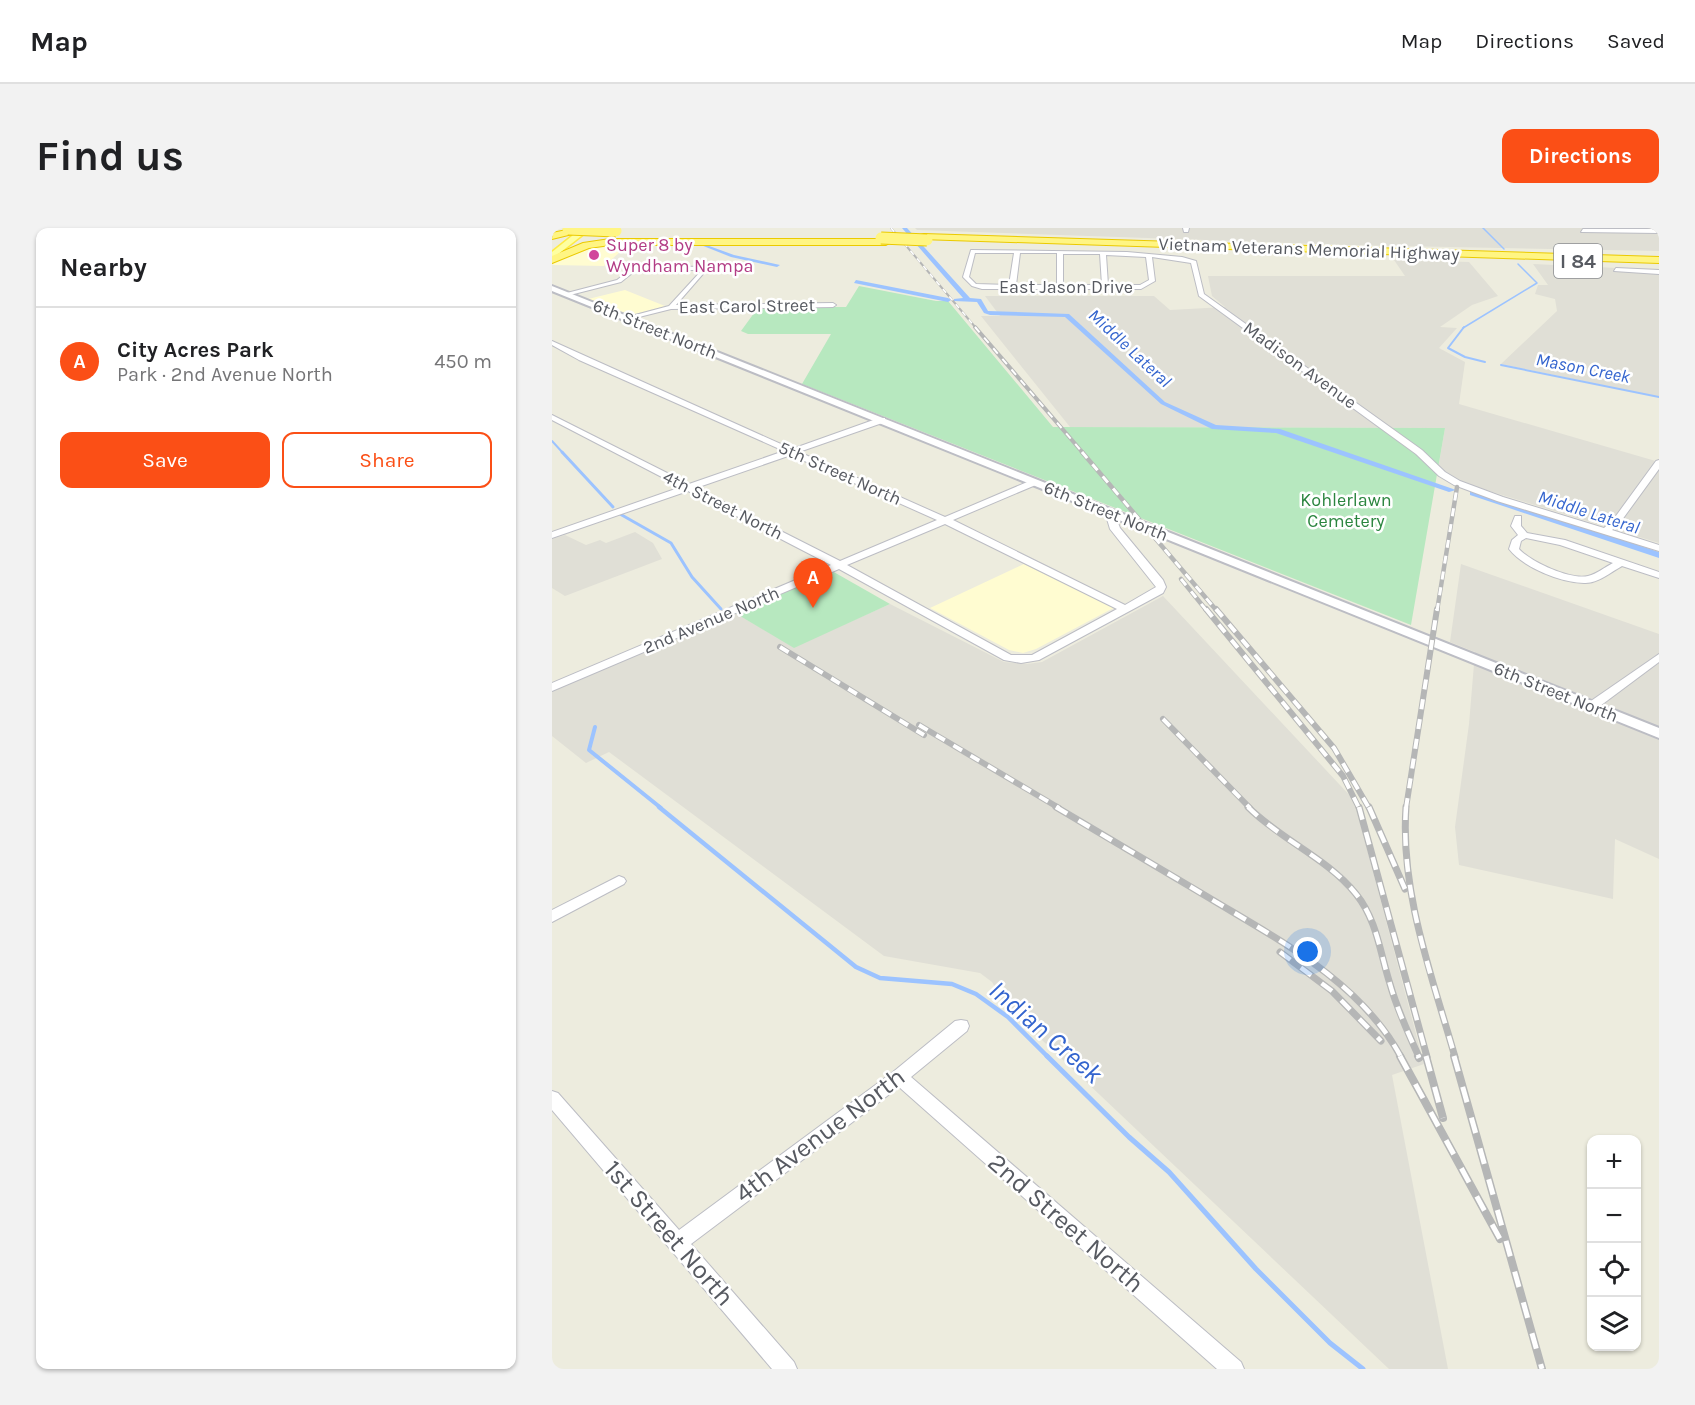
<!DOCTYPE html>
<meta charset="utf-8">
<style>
body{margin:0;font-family:Karla,sans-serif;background:#f2f2f2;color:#202124}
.controls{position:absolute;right:18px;bottom:18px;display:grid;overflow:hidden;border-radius:12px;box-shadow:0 2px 4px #0004}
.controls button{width:54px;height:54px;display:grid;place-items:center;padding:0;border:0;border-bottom:2px solid #e0e0e0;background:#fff;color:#202124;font:30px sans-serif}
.you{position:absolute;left:756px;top:724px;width:21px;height:21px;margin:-15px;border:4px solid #fff;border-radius:50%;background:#1a73e8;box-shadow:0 0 0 9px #1a73e833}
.badge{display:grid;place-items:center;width:39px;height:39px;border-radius:50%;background:#fb4f16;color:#fff;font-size:20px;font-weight:700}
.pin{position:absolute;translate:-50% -50px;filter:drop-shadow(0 2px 3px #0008)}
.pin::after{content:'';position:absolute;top:32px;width:21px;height:18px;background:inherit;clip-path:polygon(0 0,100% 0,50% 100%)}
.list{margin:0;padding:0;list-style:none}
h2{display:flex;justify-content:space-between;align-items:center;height:78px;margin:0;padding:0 24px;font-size:26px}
h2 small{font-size:20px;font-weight:400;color:#757577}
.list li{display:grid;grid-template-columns:39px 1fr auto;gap:18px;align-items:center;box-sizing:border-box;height:108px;padding:0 24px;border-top:2px solid #e0e0e0}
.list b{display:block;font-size:22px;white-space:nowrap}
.list p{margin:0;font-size:20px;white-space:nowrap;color:#757577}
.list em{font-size:20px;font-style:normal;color:#757577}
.actions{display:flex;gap:12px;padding:18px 24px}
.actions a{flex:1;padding:14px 0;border:2px solid #fb4f16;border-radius:12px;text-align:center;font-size:21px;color:#fb4f16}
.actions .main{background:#fb4f16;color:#fff}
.icon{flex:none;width:33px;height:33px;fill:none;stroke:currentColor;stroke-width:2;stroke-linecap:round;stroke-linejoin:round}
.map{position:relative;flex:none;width:1107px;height:1141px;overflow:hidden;border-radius:12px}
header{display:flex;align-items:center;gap:36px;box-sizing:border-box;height:84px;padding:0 30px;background:#fff;border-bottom:2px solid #e0e0e0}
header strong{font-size:28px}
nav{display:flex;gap:33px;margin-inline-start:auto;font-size:21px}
.intro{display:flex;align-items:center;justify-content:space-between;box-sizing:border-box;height:144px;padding:0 36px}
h1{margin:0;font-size:42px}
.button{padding:15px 27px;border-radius:12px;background:#fb4f16;color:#fff;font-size:21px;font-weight:700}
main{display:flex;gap:36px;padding:0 36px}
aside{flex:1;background:#fff;border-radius:12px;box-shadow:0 2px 4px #0004}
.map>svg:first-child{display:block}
</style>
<header>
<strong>Map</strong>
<nav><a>Map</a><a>Directions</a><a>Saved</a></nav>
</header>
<div class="intro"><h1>Find us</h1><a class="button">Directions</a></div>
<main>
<aside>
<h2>Nearby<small></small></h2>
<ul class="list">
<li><span class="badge">A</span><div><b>City Acres Park</b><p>Park · 2nd Avenue North</p></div><em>450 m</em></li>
</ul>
<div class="actions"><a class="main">Save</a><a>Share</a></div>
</aside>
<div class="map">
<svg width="1107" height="1141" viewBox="0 0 1107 1141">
<rect width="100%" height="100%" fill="#edecde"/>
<g fill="#fffcd1">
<path d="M75 18 52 38 0 37 19 21Z"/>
<path d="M73 62 113 78 79 87 36 71Z"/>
<path d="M476 334 569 376 484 421 471 425 457 422 378 380Z"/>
</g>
<g fill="#e0dfd6">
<path d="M363 0H1107V23L796 17 365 2Z"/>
<path d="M842 32 917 34 946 68 920 77 888 99 905 100 887 120 913 134 907 176 1107 234V315L885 247 893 200 518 199 429 88H448L433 68H602L618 82 673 79 660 68 656 48H853Z"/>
<path d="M981 36 1107 42V169L949 136 1005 83 1003 71 983 66 986 57H996Z"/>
<path d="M83 304 101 315 110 331 13 368 0 360V311L13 307 34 317 48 312 54 315Z"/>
<path d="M909 336 1107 406V631L1063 611 1061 671 907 637 903 599 917 496 923 424 898 414Z"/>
<path d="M611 368 802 572 872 836 840 847 896 1141H837L453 777 440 754 428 745 332 728 57 524 34 535 0 508V463L183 385 242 419 338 376 452 434 475 436 490 434Z"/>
</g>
<g fill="#b7e8bf">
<path d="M307 58 384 73H396L501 199 893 200 859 397 250 156 279 106H196L189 103 205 81 211 79H294Z"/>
<path d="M280 343 338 376 242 420 183 385Z"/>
</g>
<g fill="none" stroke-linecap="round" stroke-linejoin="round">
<g stroke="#9cc3ff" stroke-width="1.5">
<path d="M931 0 952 21"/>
<path d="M911 100 985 55 966 36"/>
</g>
<g stroke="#9cc3ff" stroke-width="2">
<path d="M912 99 896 120 913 129 933 134"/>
<path d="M949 137 1107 169"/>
<path d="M0 213 11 225"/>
</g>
<g stroke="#9cc3ff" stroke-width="3">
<path d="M10 224 61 279"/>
<path d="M68 286 119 315 140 349 169 381"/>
</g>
<path stroke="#9cc3ff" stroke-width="4" d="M43 499 37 522 109 580"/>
<path stroke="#9cc3ff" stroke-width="4.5" d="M107 579 304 739 328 750 400 756 424 766 456 789 496 829"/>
<path stroke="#9cc3ff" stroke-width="5" d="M495 828 577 909 617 944 704 1041 778 1115 811 1141"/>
<g fill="#9cc3ff" fill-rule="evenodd">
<path d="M350 0H355L418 70 429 71 436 83 517 86 613 174 664 197 728 201 904 262 897 264 724 205 660 201 609 176 513 89 438 87 432 85 425 74 402 73V71L411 70Z"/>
<path d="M149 15 182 27 228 37 225 39 179 29 149 17Z"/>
<path d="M304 52 396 70 399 72 396 74 302 55Z"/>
<path d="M918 263H924L1107 324V330L918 267Z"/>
</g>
<g stroke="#bcbdc4" stroke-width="2">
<g id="minor">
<path d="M631 0H637L636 4H632Z"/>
<path d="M1031 1H1107V5L1029 4Z"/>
<path d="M419 22 575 24 630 29 644 33 652 66 870 222 893 244 908 253 951 269 1052 300 1061 292 1104 233 1107 232V241L1067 296 1060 302 1107 317V323L945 273 902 257 887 248 864 226 647 68 639 35 600 29 603 53 589 61H430L420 58 411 49ZM423 25H462L457 57 424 56 417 49ZM468 25H505V57H464ZM511 26H548L550 57H511ZM554 27 594 29 597 52 588 57H556Z"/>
<path d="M83 38 157 39 124 77 281 75 284 77 281 79 119 81 75 92 72 90 117 78 150 42H84L69 54 14 68 11 66 65 52Z"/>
<path d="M1064 40 1107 42V46L1062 43Z"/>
<path d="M0 113 240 221 327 190H333V194L247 224 393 289 480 252H486V256L401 292 573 377 604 359 558 301 553 284 561 282 568 300 611 352 614 359 611 365 487 432 469 435 452 432 287 341 0 463V455L279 337 136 263 0 310V304L129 259 0 192V187L137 256 232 223 27 132 0 117ZM239 227 385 292 288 333 144 260ZM393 296 565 381 480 427H459L295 337Z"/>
<path d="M963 288H969V298L975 305 1013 312 1107 344V350L1070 338C1059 344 1045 356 1032 355 1008 354 972 340 957 321L960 312 966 307 959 298ZM974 310 1008 317 1061 335C1053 339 1045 346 1036 348 1018 352 979 334 967 321L969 313Z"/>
<path d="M1107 426V434L1044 481H1036L1034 478 1036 475Z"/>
<path d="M67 648 72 650 74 653 72 656 0 694V682Z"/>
<path d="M409 792 415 793 417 798 415 803 359 849 689 1134 692 1141H665L347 859 139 1016 242 1134 245 1141H220L0 882V863L6 865 127 1002 341 844 403 793Z"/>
</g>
</g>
<g stroke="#bcbdc4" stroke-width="4">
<path id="tertiary" d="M0 58 1107 500V510L0 63Z"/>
</g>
<g stroke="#ffeb45" stroke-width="3">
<path id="primary" d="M30 0 38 1 0 31V24Z"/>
</g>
<g stroke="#ebca00" stroke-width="2">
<g id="motorway">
<path d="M24 0H45L0 11V5Z"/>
<path d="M372 6 1107 29V35L368 11V7Z"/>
<path d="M58 11H334L339 14 334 17H58L37 20 0 35V28L31 15Z"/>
</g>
</g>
<use href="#minor" fill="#fff" fill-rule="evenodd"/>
<use href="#tertiary" fill="#fff" fill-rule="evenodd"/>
<use href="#primary" fill="#feffa1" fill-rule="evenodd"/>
<use href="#motorway" fill="#fff583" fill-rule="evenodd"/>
<g stroke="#b5b6b6" stroke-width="2">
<path id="rail-far5" d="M339 0 424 100"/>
</g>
<g stroke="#b5b6b6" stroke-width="4">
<path id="rail-far4" d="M423 99 531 225"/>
</g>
<g stroke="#b5b6b6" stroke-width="4.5">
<g id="rail-far3">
<path d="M530 224 665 383"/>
<path d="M629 351 655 383"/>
<path d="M885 383 905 259"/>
</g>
</g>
<g stroke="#b5b6b6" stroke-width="6">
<g id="rail-far2">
<path d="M654 381 791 548 807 580"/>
<path d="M664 381 782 520 817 580"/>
<path d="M228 419 372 507"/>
<path d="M611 491 698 580"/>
<path d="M367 497 507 580"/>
<path d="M854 580 885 381"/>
</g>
</g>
<g stroke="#b5b6b6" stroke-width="7">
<g id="rail-far1">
<path d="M504 579C554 609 604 638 654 668 725 711 808 753 849 829"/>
<path d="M696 579C729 612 775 630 804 666 825 692 828 725 838 756 845 781 856 805 867 829"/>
<path d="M807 579 875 829"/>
<path d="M817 579 853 661"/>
<path d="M854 579C848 664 880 748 903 829"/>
<path d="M728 724 780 763 829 813"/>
</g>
</g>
<g stroke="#b5b6b6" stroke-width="8">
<g id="rail">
<path d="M848 828 948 1011"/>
<path d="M866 828 867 830"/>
<path d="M874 828 891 890"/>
<path d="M902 828 990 1141"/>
</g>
</g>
<use href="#rail-far5" stroke="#fff" stroke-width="1.5" stroke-dasharray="5" stroke-linecap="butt"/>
<use href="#rail-far4" stroke="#fff" stroke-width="2" stroke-dasharray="7" stroke-linecap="butt"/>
<use href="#rail-far3" stroke="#fff" stroke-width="3" stroke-dasharray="8" stroke-linecap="butt"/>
<use href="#rail-far2" stroke="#fff" stroke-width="4" stroke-dasharray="10" stroke-linecap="butt"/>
<use href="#rail-far1" stroke="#fff" stroke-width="4.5" stroke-dasharray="13" stroke-linecap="butt"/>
<use href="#rail" stroke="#fff" stroke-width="5" stroke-dasharray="16" stroke-linecap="butt"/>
<g stroke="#ebca00" stroke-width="13" stroke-linecap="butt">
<g id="motorway-bridge">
<path d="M16 1 64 3"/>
<path d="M329 10 375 12"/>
</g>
</g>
<use href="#motorway-bridge" stroke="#fff583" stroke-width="11"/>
</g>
<circle fill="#d1479c" stroke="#fff" stroke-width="2" cx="42" cy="27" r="6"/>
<g text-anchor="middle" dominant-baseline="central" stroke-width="5" stroke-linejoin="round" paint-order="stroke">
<g font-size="18" fill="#b23c85" stroke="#fff" text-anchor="start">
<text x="54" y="17">Super 8 by<tspan x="54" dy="21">Wyndham Nampa</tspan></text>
</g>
<g font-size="18" fill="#575a61" stroke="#fff">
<text transform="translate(757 21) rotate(2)">Vietnam Veterans Memorial Highway</text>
<text x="514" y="59">East Jason Drive</text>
<text transform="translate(195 78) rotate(-1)">East Carol Street</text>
<text transform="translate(103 101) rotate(22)">6th Street North</text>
<text transform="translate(748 137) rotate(36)">Madison Avenue</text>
<text transform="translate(288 245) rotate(24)">5th Street North</text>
<text transform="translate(171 277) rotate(27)">4th Street North</text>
<text transform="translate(554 283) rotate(22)">6th Street North</text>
<text transform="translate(159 392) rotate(-23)">2nd Avenue North</text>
<text transform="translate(1004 464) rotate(22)">6th Street North</text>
</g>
<g font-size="18" font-style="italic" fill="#3364ce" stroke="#fff">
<text transform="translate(578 120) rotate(43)">Middle Lateral</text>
<text transform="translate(1031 140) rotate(11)">Mason Creek</text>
<text transform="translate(1037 284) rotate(18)">Middle Lateral</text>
</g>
<g font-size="18" fill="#2b853f" stroke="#fff">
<text x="794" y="272">Kohlerlawn<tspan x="794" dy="21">Cemetery</tspan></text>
</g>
<rect fill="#fff" stroke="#898c90" stroke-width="1.5" x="1002" y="16" width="48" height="34" rx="4.5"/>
<g font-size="20" font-weight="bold" fill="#575a61">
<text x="1026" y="33">I 84</text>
</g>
<g font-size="26" fill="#575a61" stroke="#fff">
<text transform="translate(268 907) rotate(-37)">4th Avenue North</text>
<text transform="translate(514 995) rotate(41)">2nd Street North</text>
<text transform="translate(117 1005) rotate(49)">1st Street North</text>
</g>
<g font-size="27" font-style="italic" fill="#3364ce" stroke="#fff">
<text transform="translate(494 804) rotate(41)">Indian Creek</text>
</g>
</g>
</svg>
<div class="controls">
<button>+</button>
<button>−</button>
<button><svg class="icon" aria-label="locate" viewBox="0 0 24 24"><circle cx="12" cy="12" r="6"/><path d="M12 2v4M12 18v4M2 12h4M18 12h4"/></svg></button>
<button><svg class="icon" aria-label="layers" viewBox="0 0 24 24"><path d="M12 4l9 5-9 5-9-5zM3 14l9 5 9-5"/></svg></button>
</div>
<div class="you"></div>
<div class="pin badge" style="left:261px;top:380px">A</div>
</div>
</main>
